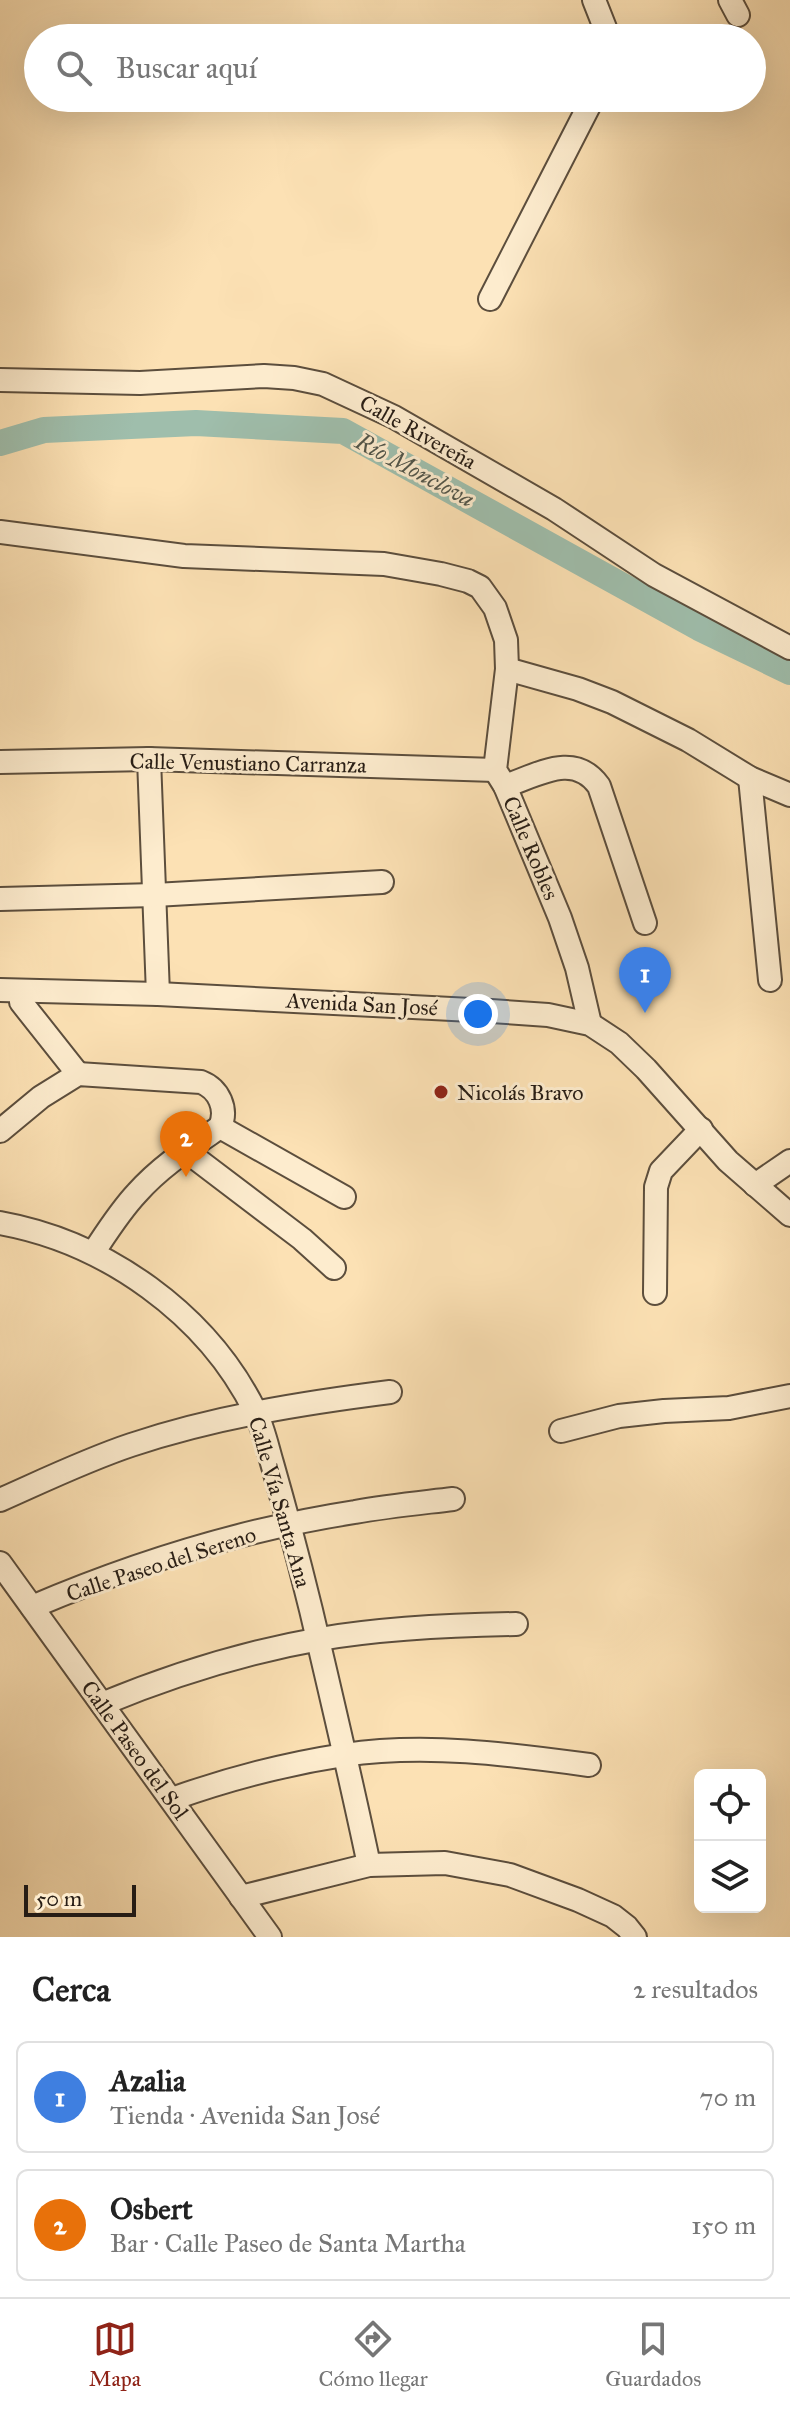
<!DOCTYPE html>
<html lang="es">
<meta charset="utf-8">
<style>
body{margin:0;font-family:"IM FELL Great Primer",serif;background:#f6f6f6;color:#222}
.controls{position:absolute;right:24px;bottom:24px;display:grid;overflow:hidden;border-radius:12px;box-shadow:0 8px 32px #0002}
.controls button{width:72px;height:72px;display:grid;place-items:center;padding:0;border:0;border-bottom:2px solid #e0e0e0;background:#fff;color:#222;font:40px sans-serif}
.scale{position:absolute;left:24px;bottom:20px;width:112px;box-sizing:border-box;padding-left:8px;border:4px solid #271d15;border-top:0;font-size:22px;line-height:28px;white-space:nowrap;color:#271d15;-webkit-text-stroke:6px #fdecce;paint-order:stroke}
.you{position:absolute;left:478px;top:1014px;width:28px;height:28px;margin:-20px;border:6px solid #fff;border-radius:50%;background:#1a73e8;box-shadow:0 0 0 12px #1a73e833}
.badge{display:grid;place-items:center;width:52px;height:52px;border-radius:50%;background:#8f2418;color:#fff;font-size:26px;font-weight:700}
.pin{position:absolute;translate:-50% -66px;filter:drop-shadow(0 2px 4px #0008)}
.pin::after{content:'';position:absolute;top:42px;width:28px;height:24px;background:inherit;clip-path:polygon(0 0,100% 0,50% 100%)}
.list{margin:0;padding:0;list-style:none}
h2{display:flex;justify-content:space-between;align-items:center;height:104px;margin:0;padding:0 32px;font-size:34px}
h2 small{font-size:26px;font-weight:400;color:#767676}
.list li{display:grid;grid-template-columns:52px 1fr auto;gap:24px;align-items:center;box-sizing:border-box;height:112px;margin:0 16px 16px;padding:0 16px;border:2px solid #e0e0e0;border-radius:12px}
.list b{display:block;font-size:30px;white-space:nowrap}
.list p{margin:0;font-size:26px;white-space:nowrap;color:#767676}
.list em{font-size:26px;font-style:normal;color:#767676}
.icon{flex:none;width:44px;height:44px;fill:none;stroke:currentColor;stroke-width:2;stroke-linecap:round;stroke-linejoin:round}
.map{position:relative;flex:none;width:790px;height:1937px;overflow:hidden}
.search{position:absolute;background:#fff;box-shadow:0 8px 32px #0002;left:24px;right:24px;top:24px;height:88px;display:flex;align-items:center;gap:20px;box-sizing:border-box;padding:0 28px;border-radius:44px;color:#767676;font-size:30px}
.sheet{height:360px;background:#fff}
nav{display:flex;justify-content:space-around;align-items:center;box-sizing:border-box;height:112px;border-top:2px solid #e0e0e0;background:#fff;font-size:22px;color:#767676}
nav a{display:grid;justify-items:center;gap:4px}
nav .on{color:#8f2418}
.map>svg:first-child{display:block}
</style>
<div class="map">
<svg width="790" height="1937" viewBox="0 0 790 1937">
<rect width="100%" height="100%" fill="#fce1b4"/>
<filter id="stains"><feTurbulence type="fractalNoise" baseFrequency=".0025" numOctaves="4"/><feColorMatrix values="0 0 0 0 .2 0 0 0 0 .09 0 0 0 0 .02 0 0 0 .5 -.17"/></filter>
<radialGradient id="worn" r=".72"><stop offset=".6" stop-color="#630" stop-opacity="0"/><stop offset="1" stop-color="#630" stop-opacity=".3"/></radialGradient>
<g fill="none" stroke-linecap="round" stroke-linejoin="round">
<path stroke="#9fbeac" stroke-width="26" d="M0 443 44 430 196 423 343 431 699 628 790 672"/>
<g stroke="#5c4e3d" stroke-width="26">
<g id="minor">
<path d="M594 0 609 38"/>
<path d="M730 0 738 15"/>
<path d="M490 299 593 98"/>
<path d="M0 380 140 383 264 376 294 378 323 384 394 417 554 509 654 575 790 648"/>
<path d="M0 532 184 556 384 564 441 574 468 581 480 587 495 608 506 640 507 669 495 770 505 786 560 918 577 968 590 1024"/>
<path d="M507 669 578 689 612 702 688 740 750 778 790 795"/>
<path d="M149 759 158 994"/>
<path d="M0 762 149 759 495 770"/>
<path d="M750 778 770 980"/>
<path d="M505 786C538 775 574 751 599 786L645 923"/>
<path d="M0 899 155 895 382 882"/>
<path d="M0 990 158 994 491 1011 548 1015 590 1024 619 1043 646 1069 728 1161 790 1215"/>
<path d="M21 1002 78 1074"/>
<path d="M220 1127 344 1197"/>
<path d="M0 1131 41 1097 78 1074 201 1082C219 1089 228 1109 220 1127 191 1147 161 1166 137 1193 120 1211 107 1232 93 1253"/>
<path d="M186 1151 302 1239 334 1268"/>
<path d="M755 1185 790 1161"/>
<path d="M0 1223C106 1242 207 1314 255 1411 263 1427 267 1446 272 1463 286 1512 299 1561 311 1610 331 1695 351 1779 369 1865"/>
<path d="M655 1293 656 1187 661 1171 701 1129"/>
<path d="M561 1431 619 1416 664 1411 729 1408 790 1396"/>
<path d="M0 1500C43 1481 86 1460 131 1445 215 1417 303 1403 390 1392"/>
<path d="M0 1563 270 1937"/>
<path d="M32 1607C135 1563 245 1529 355 1512 388 1506 420 1503 453 1499"/>
<path d="M102 1704C172 1675 246 1652 320 1639 385 1628 450 1625 516 1624"/>
<path d="M172 1799C228 1779 285 1764 344 1755 425 1743 508 1754 589 1765"/>
<path d="M241 1897 369 1865 445 1863 510 1875 578 1900 613 1916 627 1927 635 1937"/>
</g>
</g>
<use href="#minor" stroke="#fdecce" stroke-width="22"/>
</g>
<circle fill="#8f2418" stroke="#fdecce" stroke-width="3" cx="441" cy="1092" r="8"/>
<g text-anchor="middle" dominant-baseline="central" stroke-width="6" stroke-linejoin="round" paint-order="stroke">
<g font-size="22" fill="#271d15" stroke="#fdecce">
<text transform="translate(418 432) rotate(29)">Calle Rivereña</text>
<text transform="translate(248 763) rotate(1)">Calle Venustiano Carranza</text>
<text transform="translate(531 848) rotate(67)">Calle Robles</text>
<text transform="translate(362 1004) rotate(3)">Avenida San José</text>
<text transform="translate(280 1502) rotate(74)">Calle Vía Santa Ana</text>
<text transform="translate(161 1564) rotate(-18)">Calle Paseo del Sereno</text>
<text transform="translate(135 1750) rotate(54)">Calle Paseo del Sol</text>
</g>
<g font-size="22" fill="#271d15" stroke="#fdecce" text-anchor="start">
<text x="457" y="1092">Nicolás Bravo</text>
</g>
<g font-size="24" font-style="italic" fill="#51554a" stroke="#fdecce">
<text transform="translate(415 470) rotate(28)">Río Monclova</text>
</g>
</g>
<rect width="100%" height="100%" filter="url(#stains)"/>
<rect width="100%" height="100%" fill="url(#worn)"/>
</svg>
<div class="controls">
<button><svg class="icon" aria-label="locate" viewBox="0 0 24 24"><circle cx="12" cy="12" r="6"/><path d="M12 2v4M12 18v4M2 12h4M18 12h4"/></svg></button>
<button><svg class="icon" aria-label="layers" viewBox="0 0 24 24"><path d="M12 4l9 5-9 5-9-5zM3 14l9 5 9-5"/></svg></button>
</div>
<div class="scale">50 m</div>
<div class="you"></div>
<div class="pin badge" style="left:645px;top:1013px;background:#3f7fe0">1</div>
<div class="pin badge" style="left:186px;top:1177px;background:#e8710a">2</div>
<div class="search"><svg class="icon" aria-label="search" viewBox="0 0 24 24"><circle cx="10" cy="10" r="6"/><path d="M15 15l6 6"/></svg>Buscar aquí</div>
</div>
<section class="sheet">
<h2>Cerca<small>2 resultados</small></h2>
<ul class="list">
<li><span class="badge" style="background:#3f7fe0">1</span><div><b>Azalia</b><p>Tienda · Avenida San José</p></div><em>70 m</em></li>
<li><span class="badge" style="background:#e8710a">2</span><div><b>Osbert</b><p>Bar · Calle Paseo de Santa Martha</p></div><em>150 m</em></li>
</ul>
</section>
<nav>
<a class="on"><svg class="icon" aria-label="map" viewBox="0 0 24 24"><path d="M3 6l6-2 6 2 6-2v14l-6 2-6-2-6 2zM9 4v14M15 6v14"/></svg>Mapa</a>
<a><svg class="icon" aria-label="directions" viewBox="0 0 24 24"><path d="M12 3l9 9-9 9-9-9zM9 14v-3h6M13 9l2 2-2 2"/></svg>Cómo llegar</a>
<a><svg class="icon" aria-label="saved" viewBox="0 0 24 24"><path d="M7 4h10v16l-5-4-5 4z"/></svg>Guardados</a>
</nav>
